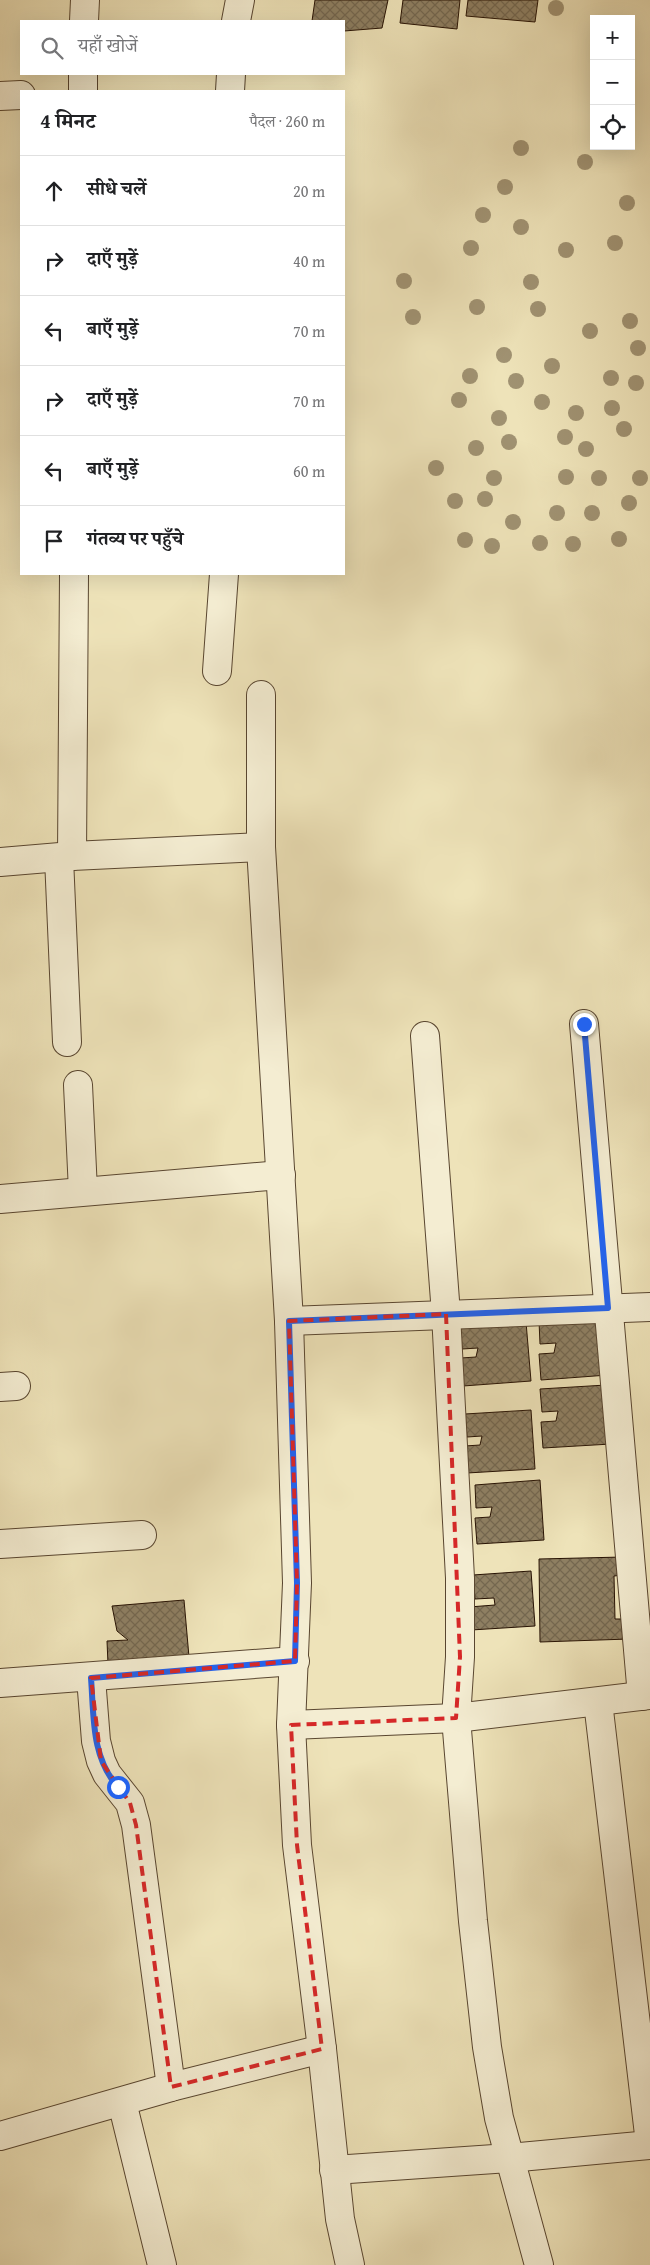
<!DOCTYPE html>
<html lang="hi">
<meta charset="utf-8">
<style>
body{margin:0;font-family:"Gentium Book Plus","Noto Serif Devanagari",serif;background:#f2f2f2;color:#202124}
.controls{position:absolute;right:15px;top:15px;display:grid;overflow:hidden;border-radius:0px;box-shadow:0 5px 20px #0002}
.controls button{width:45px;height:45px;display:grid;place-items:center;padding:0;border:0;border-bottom:1px solid #e0e0e0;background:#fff;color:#202124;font:25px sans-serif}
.stop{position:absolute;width:15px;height:15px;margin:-11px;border:4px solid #2563eb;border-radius:50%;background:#fff}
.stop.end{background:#2563eb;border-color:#fff;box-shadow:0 1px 5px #0008}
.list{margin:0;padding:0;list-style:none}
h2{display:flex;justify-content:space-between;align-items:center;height:65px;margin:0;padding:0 20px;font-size:21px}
h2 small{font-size:16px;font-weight:400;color:#757577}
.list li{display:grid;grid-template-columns:32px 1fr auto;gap:15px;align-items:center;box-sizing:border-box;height:70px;padding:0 20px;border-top:1px solid #e0e0e0}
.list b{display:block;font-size:19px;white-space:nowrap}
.list em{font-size:16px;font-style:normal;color:#757577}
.icon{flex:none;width:28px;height:28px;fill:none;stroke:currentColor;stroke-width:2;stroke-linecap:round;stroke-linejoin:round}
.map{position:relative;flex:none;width:650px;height:2265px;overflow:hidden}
.search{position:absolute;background:#fff;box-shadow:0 5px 20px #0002;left:20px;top:20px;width:325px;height:55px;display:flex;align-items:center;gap:12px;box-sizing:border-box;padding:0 18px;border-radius:0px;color:#757577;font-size:19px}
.panel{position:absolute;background:#fff;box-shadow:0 5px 20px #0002;left:20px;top:90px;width:325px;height:485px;border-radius:0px}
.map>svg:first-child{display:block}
</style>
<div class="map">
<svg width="650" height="2265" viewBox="0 0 650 2265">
<defs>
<pattern id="building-cross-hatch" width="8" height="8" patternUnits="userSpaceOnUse" patternTransform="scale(1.25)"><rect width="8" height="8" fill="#8e7f62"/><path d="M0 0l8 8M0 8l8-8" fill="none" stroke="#74674f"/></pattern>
</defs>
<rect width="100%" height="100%" fill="#eee3b9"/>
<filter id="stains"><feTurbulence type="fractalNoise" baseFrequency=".004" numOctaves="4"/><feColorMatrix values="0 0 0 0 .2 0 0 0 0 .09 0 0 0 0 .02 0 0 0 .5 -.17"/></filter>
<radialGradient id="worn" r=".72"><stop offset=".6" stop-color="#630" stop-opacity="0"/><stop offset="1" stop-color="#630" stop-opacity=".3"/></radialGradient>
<g fill="url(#building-cross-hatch)" stroke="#271203">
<path d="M315 0H388L382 28 344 31V21H312Z"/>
<path d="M403 0H460L457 29 400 23Z"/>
<path d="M468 0H538L535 22 466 16Z"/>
<path d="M605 1316 608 1375 541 1380 539 1354 554 1353 556 1343 540 1344 539 1321Z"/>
<path d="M526 1322 531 1381 463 1386 461 1358 476 1357 478 1348 462 1349 460 1326Z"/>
<path d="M606 1385 611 1444 543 1448 541 1422 556 1421 558 1411 542 1412 540 1389Z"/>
<path d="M531 1410 535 1469 467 1473 465 1446 480 1445 482 1436 467 1437 465 1414Z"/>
<path d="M540 1480 544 1540 477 1544 475 1518 490 1517 492 1507 476 1508 475 1485Z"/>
<path d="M623 1557V1575L614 1576 615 1619H628L629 1639 540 1642 539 1559Z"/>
<path d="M531 1571 535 1626 471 1630 469 1607 495 1605 494 1598 475 1599 473 1575Z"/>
<path d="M184 1600 189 1657 108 1664 107 1641 128 1640 117 1631 112 1606Z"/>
</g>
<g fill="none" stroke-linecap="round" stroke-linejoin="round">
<g stroke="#594630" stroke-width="30">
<g id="street">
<path d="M84 21 85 0"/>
<path d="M236 21 240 0"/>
<path d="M83 91V74"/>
<path d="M230 91 231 74"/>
<path d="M0 96 21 95"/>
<path d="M217 671 224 574"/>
<path d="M261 695V847L289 1321 297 1583 291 1725 297 1845 322 2049 340 2219 350 2265"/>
<path d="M72 856 74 574"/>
<path d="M59 858 67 1042"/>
<path d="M0 862 72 856 261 847"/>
<path d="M584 1024 642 1696"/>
<path d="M425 1036 446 1314 460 1578V1657L456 1718 473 1921 487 2047 499 2118 539 2265"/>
<path d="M78 1085 83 1191"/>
<path d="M0 1199 281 1175"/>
<path d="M289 1321 650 1307"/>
<path d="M0 1387 16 1386"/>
<path d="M0 1544 142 1535"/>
<path d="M91 1678 96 1741 101 1761 107 1774 130 1803 136 1825 171 2087"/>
<path d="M0 1683 295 1661"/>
<path d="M598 1702 650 2143"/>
<path d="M291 1725 456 1718 650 1695"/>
<path d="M122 2102 162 2265"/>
<path d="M0 2136 171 2087 322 2049"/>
<path d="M334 2170 509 2158 650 2145"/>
</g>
</g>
<use href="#street" stroke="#f4edd2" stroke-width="28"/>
</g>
<g fill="#a09272">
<circle cx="556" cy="8" r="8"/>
<circle cx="521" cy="148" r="8"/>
<circle cx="585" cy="162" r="8"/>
<circle cx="505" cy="187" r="8"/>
<circle cx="627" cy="203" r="8"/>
<circle cx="483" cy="215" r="8"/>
<circle cx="521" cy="227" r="8"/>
<circle cx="615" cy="243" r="8"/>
<circle cx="471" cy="248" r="8"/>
<circle cx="566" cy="250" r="8"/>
<circle cx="404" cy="281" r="8"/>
<circle cx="531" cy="282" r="8"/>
<circle cx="477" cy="307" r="8"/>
<circle cx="538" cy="309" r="8"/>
<circle cx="413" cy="317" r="8"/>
<circle cx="630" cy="321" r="8"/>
<circle cx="590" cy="331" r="8"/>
<circle cx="638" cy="348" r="8"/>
<circle cx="504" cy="355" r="8"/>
<circle cx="552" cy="366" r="8"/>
<circle cx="470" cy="376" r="8"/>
<circle cx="611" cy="378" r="8"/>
<circle cx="516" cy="381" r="8"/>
<circle cx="636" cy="383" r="8"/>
<circle cx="459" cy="400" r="8"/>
<circle cx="542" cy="402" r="8"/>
<circle cx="612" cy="408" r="8"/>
<circle cx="576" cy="413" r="8"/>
<circle cx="499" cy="418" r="8"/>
<circle cx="624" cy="429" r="8"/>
<circle cx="565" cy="437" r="8"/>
<circle cx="509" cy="442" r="8"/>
<circle cx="476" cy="448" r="8"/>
<circle cx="586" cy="449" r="8"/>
<circle cx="436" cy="468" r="8"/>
<circle cx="566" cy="477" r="8"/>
<circle cx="494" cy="478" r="8"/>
<circle cx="599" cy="478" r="8"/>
<circle cx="640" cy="478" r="8"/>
<circle cx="485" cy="499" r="8"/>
<circle cx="455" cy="501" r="8"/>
<circle cx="629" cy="503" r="8"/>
<circle cx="557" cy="513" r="8"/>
<circle cx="592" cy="513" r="8"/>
<circle cx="513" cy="522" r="8"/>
<circle cx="619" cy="539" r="8"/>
<circle cx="465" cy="540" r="8"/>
<circle cx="540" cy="543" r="8"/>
<circle cx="573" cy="544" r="8"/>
<circle cx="492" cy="546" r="8"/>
</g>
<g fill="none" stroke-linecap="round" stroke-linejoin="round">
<path stroke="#2563eb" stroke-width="6" d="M118 1787C91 1757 94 1716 91 1678L295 1661 297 1583 289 1321 608 1308 584 1024"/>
</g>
<path fill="none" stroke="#d62828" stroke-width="4" stroke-dasharray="10 6" stroke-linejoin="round" d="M446 1314 460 1657 456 1718 291 1725 297 1845 322 2049 171 2087 136 1825 130 1803 101 1761 91 1678 295 1661 297 1583 289 1321Z"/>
<rect width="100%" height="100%" filter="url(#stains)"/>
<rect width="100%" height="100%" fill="url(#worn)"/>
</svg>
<div class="controls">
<button>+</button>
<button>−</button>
<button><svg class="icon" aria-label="locate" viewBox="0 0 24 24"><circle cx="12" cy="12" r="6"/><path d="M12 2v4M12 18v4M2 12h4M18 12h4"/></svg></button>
</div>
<div class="stop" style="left:118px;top:1787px"></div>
<div class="stop end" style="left:584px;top:1024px"></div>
<div class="search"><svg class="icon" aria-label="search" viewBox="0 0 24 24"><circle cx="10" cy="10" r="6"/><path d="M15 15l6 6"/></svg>यहाँ खोजें</div>
<section class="panel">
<h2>4 मिनट<small>पैदल · 260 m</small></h2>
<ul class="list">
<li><svg class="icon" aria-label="ahead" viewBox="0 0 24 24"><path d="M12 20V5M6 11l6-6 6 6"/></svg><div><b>सीधे चलें</b></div><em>20 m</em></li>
<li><svg class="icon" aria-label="right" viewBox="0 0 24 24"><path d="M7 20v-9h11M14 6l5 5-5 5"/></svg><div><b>दाएँ मुड़ें</b></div><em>40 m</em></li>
<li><svg class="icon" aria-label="left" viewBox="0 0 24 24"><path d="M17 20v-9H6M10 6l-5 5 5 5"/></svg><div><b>बाएँ मुड़ें</b></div><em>70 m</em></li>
<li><svg class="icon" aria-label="right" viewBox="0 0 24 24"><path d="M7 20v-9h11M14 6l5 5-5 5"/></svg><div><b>दाएँ मुड़ें</b></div><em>70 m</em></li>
<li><svg class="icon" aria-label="left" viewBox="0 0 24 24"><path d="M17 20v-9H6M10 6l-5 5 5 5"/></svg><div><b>बाएँ मुड़ें</b></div><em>60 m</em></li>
<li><svg class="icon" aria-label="arrive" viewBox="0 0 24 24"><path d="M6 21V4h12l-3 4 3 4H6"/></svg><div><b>गंतव्य पर पहुँचे</b></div></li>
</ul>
</section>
</div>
